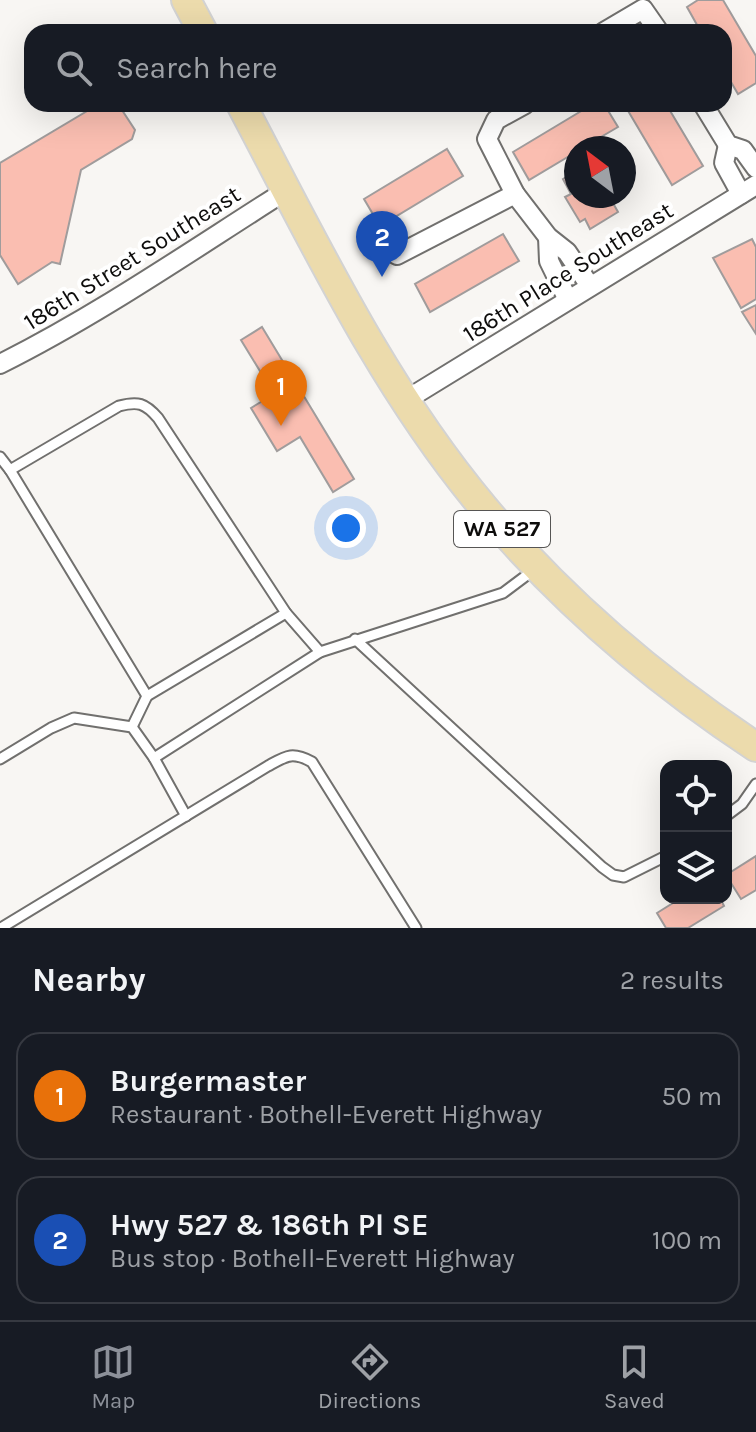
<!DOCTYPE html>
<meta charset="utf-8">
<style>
body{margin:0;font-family:Karla,sans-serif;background:#20242c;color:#f1f3f6}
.controls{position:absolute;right:24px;bottom:24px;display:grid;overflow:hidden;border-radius:16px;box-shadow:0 8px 32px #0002}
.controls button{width:72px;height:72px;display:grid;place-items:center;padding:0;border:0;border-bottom:2px solid #363941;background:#171b24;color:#f1f3f6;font:40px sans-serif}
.compass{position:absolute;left:564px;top:136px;width:72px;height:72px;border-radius:50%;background:#171b24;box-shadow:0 8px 32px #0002;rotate:328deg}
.you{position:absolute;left:346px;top:528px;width:28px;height:28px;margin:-20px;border:6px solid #fff;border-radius:50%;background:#1a73e8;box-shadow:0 0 0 12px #1a73e833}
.badge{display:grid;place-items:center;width:52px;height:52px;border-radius:50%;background:#8c9099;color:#fff;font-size:26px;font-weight:700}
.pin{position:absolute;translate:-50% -66px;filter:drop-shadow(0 2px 4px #0008)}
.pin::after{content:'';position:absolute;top:42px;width:28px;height:24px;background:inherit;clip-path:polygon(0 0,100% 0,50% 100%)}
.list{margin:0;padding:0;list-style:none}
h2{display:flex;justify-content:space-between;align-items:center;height:104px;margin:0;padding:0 32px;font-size:34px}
h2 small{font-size:26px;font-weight:400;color:#9ea1a6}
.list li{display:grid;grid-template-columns:52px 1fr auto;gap:24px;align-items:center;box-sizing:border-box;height:128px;margin:0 16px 16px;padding:0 16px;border:2px solid #363941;border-radius:24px}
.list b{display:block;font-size:30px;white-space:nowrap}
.list p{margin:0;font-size:26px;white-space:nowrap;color:#9ea1a6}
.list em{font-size:26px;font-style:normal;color:#9ea1a6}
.icon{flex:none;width:44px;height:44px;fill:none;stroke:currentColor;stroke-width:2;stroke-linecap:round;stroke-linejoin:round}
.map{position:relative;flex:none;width:756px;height:928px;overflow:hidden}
.search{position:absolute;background:#171b24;box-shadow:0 8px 32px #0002;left:24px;right:24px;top:24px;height:88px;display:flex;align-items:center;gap:20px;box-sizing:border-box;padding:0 28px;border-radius:24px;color:#9ea1a6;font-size:30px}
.sheet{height:392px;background:#171b24}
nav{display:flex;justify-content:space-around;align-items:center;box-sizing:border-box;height:112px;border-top:2px solid #363941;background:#171b24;font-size:22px;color:#9ea1a6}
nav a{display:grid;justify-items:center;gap:4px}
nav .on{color:#8c9099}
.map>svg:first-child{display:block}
</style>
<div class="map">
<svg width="756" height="928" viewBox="0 0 756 928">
<rect width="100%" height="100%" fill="#f8f6f3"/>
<g fill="#fabeb1" stroke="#a09c9c" stroke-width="2">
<path d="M698 0H723L756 56V83L738 94 724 70V32H701L687 7Z"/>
<path d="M99 104H118L135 130 132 139 81 170 60 264 52 262 18 284 0 255V163Z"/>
<path d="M593 104H604L618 127 582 148H576V152L529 180 513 152Z"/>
<path d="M624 104H666L703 166 672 185Z"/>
<path d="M447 149 463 176 380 226 364 199Z"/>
<path d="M576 171V196H609L618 212 590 229 585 219 580 222 565 197 571 194 563 179Z"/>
<path d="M503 234 519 261 430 312 415 284Z"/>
<path d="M752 239 756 247V299L741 308 713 258Z"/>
<path d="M756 305V334L742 312Z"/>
<path d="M262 327 354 479 333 492 300 437 277 451 251 408 274 394 241 340Z"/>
<path d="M756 856V890L741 899 726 875Z"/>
<path d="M681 898H720L724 906 688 928H666L657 913Z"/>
</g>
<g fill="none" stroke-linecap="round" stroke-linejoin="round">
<g stroke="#71706e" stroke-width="13">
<g id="service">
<path d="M0 457 10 470"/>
<path d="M355 639 602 867 613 875 624 877 666 856"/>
<path d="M147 696 286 613"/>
<path d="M132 727 147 696 10 470 119 406C138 401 145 403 158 418L286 613 320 652"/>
<path d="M154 758 186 816"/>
<path d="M0 759 51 728 74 718 132 727 154 758 320 652 503 593 535 569"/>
<path d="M726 816 742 804 756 784"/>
<path d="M1 928 268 766C286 756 292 751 312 762L416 928"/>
</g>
</g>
<g stroke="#71706e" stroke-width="22">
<g id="minor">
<path d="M604 32 643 9 659 32"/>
<path d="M525 104 496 120 487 139 515 194 548 237 567 252 590 286"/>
<path d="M703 104 728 145 743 150 756 168"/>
<path d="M728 145 724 163 741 194"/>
<path d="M548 237 549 261 568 300"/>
<path d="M397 255 515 194"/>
<path d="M0 364C100 314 192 250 287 190"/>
<path d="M406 400 756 185"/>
</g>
</g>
<g stroke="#d3d3d3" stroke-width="32">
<g id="primary">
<path d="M186 0 203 32"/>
<path d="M241 104C314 242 383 388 484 508 562 601 655 680 756 747"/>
</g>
</g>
<use href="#service" stroke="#fff" stroke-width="9"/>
<use href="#minor" stroke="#fff" stroke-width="18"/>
<use href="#primary" stroke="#ecdbac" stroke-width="28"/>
</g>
<g text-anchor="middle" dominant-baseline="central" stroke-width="8" stroke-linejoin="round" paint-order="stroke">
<rect fill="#fff" stroke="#565554" stroke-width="2" x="454" y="511" width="96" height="36" rx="6"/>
<g font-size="22" font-weight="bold" fill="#0d0c0b">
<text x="502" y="529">WA 527</text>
</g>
<g font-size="24" fill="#0d0c0b" stroke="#fff">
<text transform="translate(132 258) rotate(-32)">186th Street Southeast</text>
<text transform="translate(568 272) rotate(-32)">186th Place Southeast</text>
</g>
</g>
</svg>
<div class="controls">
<button><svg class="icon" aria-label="locate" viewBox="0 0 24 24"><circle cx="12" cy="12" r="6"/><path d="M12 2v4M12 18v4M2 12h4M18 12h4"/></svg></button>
<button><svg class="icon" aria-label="layers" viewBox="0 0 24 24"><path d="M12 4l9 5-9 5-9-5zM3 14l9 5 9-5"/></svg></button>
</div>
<svg class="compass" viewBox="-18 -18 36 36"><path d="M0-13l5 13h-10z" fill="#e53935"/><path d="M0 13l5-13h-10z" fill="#9ea1a6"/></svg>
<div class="you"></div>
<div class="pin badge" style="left:281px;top:426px;background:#e8710a">1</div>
<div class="pin badge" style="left:382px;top:277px;background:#1a4fb4">2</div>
<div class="search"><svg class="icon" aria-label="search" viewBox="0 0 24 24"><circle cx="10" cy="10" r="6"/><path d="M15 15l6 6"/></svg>Search here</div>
</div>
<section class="sheet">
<h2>Nearby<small>2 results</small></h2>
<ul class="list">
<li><span class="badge" style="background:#e8710a">1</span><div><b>Burgermaster</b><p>Restaurant · Bothell-Everett Highway</p></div><em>50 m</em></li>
<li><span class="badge" style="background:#1a4fb4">2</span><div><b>Hwy 527 &amp; 186th Pl SE</b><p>Bus stop · Bothell-Everett Highway</p></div><em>100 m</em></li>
</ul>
</section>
<nav>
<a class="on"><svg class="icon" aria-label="map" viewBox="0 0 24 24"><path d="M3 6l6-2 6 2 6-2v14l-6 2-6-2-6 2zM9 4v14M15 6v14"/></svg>Map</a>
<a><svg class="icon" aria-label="directions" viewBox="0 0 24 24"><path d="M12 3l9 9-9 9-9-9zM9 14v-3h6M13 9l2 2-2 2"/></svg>Directions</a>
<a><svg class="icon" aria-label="saved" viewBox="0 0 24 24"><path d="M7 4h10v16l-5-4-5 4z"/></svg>Saved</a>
</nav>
